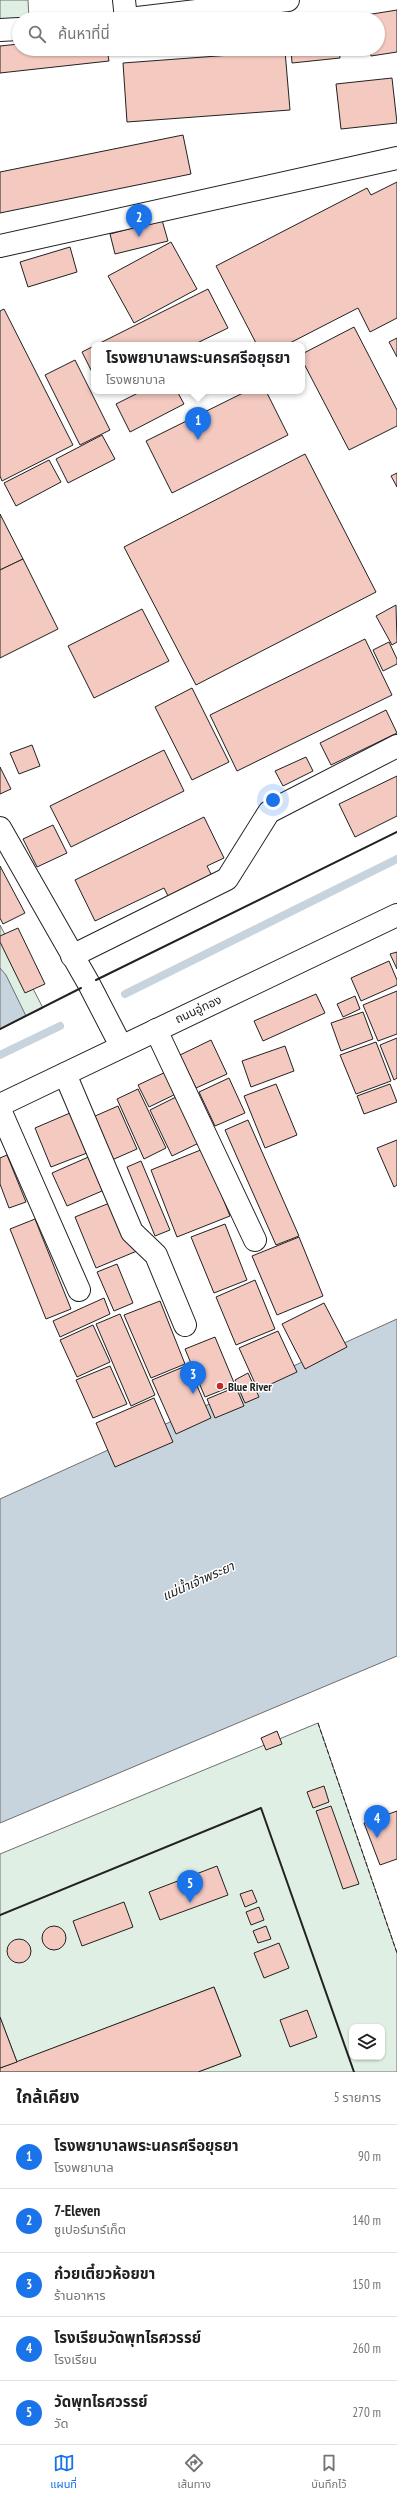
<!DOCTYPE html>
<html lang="th">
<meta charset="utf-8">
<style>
body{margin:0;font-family:"PT Sans Narrow","Noto Sans Thai",sans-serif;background:#f6f6f6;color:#202124}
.controls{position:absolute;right:12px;bottom:12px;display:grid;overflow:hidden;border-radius:8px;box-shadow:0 1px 3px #0004}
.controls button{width:36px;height:36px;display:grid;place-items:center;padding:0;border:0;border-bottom:1px solid #e0e0e0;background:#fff;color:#202124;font:20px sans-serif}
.you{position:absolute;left:273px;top:800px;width:14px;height:14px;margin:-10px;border:3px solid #fff;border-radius:50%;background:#1a73e8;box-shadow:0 0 0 6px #1a73e833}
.badge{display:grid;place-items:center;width:26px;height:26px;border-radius:50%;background:#1a73e8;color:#fff;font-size:13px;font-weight:700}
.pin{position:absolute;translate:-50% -33px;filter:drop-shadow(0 1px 2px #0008)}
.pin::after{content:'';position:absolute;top:21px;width:14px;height:12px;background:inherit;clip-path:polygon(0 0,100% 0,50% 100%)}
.popup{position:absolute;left:91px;top:342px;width:214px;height:52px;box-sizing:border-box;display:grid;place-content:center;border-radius:8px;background:#fff;filter:drop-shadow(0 1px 3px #0005);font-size:13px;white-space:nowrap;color:#757577}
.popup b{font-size:15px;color:#202124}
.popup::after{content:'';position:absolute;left:50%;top:100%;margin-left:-8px;border:8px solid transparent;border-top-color:#fff}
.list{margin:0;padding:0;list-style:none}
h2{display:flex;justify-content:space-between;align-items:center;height:52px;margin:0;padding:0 16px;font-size:17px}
h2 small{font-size:13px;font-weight:400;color:#757577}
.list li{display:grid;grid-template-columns:26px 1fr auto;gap:12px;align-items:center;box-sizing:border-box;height:64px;padding:0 16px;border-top:1px solid #e0e0e0}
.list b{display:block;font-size:15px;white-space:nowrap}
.list p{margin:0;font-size:13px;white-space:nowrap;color:#757577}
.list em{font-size:13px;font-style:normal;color:#757577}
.icon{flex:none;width:22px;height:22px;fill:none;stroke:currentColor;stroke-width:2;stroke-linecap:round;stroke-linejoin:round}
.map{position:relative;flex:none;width:397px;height:2072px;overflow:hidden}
.search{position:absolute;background:#fff;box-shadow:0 1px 3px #0004;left:12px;right:12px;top:12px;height:44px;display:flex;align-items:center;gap:10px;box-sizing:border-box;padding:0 14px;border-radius:22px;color:#757577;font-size:15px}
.sheet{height:372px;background:#fff}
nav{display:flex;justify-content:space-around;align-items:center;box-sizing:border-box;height:56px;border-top:1px solid #e0e0e0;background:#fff;font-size:11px;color:#757577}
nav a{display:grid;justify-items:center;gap:2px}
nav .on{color:#1a73e8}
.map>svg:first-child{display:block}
</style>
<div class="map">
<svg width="397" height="2072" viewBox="0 0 397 2072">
<rect width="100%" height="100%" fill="#fff"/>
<g fill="#e0efe3" stroke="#6f6f6f" fill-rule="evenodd">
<path d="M0 0H28L29 19 0 21Z"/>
<path d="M0 925 43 1008 0 1029Z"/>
<path d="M318 1723 397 1953V2072H198L241 2056 214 1987 17 2062 0 2017V1854ZM352 2027H382V2057H352Z"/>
</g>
<g fill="#c7d3dd" stroke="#6f6f6f">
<path d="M0 968 6 975 26 1016 0 1029Z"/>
<path d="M397 1319V1656L0 1823V1499Z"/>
</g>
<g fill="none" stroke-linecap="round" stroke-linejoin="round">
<g stroke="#c7d3dd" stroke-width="8">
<path d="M125 994 397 859"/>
<path d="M0 1055 60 1026"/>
</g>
</g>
<g fill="#f3c9c0" stroke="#222">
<path d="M397 10V52L371 56 370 49H378V19H366V15Z"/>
<path d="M19 44V49H107L109 61 0 73V46Z"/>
<path d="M291 49H339L340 58 292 63Z"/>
<path d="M285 51 290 110 127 122 123 63Z"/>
<path d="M392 78 397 123 341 129 336 84Z"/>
<path d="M183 135 191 174 0 213V172Z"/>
<path d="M397 182V318L370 332 358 308 286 345H257L216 266 367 188 371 195Z"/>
<path d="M162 220 168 241 115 254 110 234Z"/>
<path d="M171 242 197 289 134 323 108 276Z"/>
<path d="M70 247 77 272 28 287 20 262Z"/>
<path d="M208 289 228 328 193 345H96Z"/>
<path d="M4 309 73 445 2 481 0 476V311Z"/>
<path d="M354 327 397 410V426L349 450 302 360V354Z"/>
<path d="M397 338V357L389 342Z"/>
<path d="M94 346V376L82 352Z"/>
<path d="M75 360 110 430 80 445 45 375Z"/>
<path d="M142 391H177L184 404 130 432 116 404Z"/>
<path d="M195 391H210L198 397Z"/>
<path d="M247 391H266L288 435 172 493 146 441Z"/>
<path d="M102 435 115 459 68 483 56 459Z"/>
<path d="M305 454 376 592 196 685 124 547Z"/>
<path d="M49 460 61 482 16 506 4 483Z"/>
<path d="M397 473V487L391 476Z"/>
<path d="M0 514 23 559 0 570Z"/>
<path d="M23 559 58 629 0 658V570Z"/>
<path d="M396 605 397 642 392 645 376 616Z"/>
<path d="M142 609 169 661 94 698 68 646Z"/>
<path d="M365 639 392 695 237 771 210 715Z"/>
<path d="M389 642 397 659V664L383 671 373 650Z"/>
<path d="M192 688 229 762 192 780 155 707Z"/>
<path d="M386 710 397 733 331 765 320 743Z"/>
<path d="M32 745 40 766 19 774 10 753Z"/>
<path d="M164 750 184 791 71 847 50 806Z"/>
<path d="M306 757 313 771 283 786 275 771Z"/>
<path d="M0 767 11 789 0 794Z"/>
<path d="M397 776V816L355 837 339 804Z"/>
<path d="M204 817 224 858 207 866 213 878 170 900 164 888 95 921 75 880Z"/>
<path d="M53 825 67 853 37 867 23 839Z"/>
<path d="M0 866 25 913 3 924 0 918Z"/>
<path d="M18 928 45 984 25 993 0 942V936Z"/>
<path d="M397 952V969L390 954Z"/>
<path d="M389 961 397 980V985L361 1001 351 978Z"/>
<path d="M397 991V1034L378 1041 363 1005Z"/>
<path d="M316 994 325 1013 263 1041 254 1021Z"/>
<path d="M355 996 360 1009 343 1017 337 1004Z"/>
<path d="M363 1012 373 1039 341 1051 331 1023Z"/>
<path d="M397 1038V1078L394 1080 380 1045Z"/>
<path d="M211 1040 227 1074 196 1088 180 1055Z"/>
<path d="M376 1042 391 1081 356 1094 340 1055Z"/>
<path d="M285 1046 294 1071 251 1087 242 1061Z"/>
<path d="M170 1070 180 1092 149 1107 138 1085Z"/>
<path d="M229 1078 245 1113 215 1126 199 1092Z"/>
<path d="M276 1084 297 1135 265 1148 244 1096Z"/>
<path d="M390 1084 397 1102 364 1114 357 1096Z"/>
<path d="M138 1089 166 1148 144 1159 117 1099Z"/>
<path d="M182 1094 205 1140 172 1156 150 1110Z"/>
<path d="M118 1106 137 1149 105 1163 86 1120Z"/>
<path d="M70 1113 87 1153 51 1167 35 1128Z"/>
<path d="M248 1120 299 1236 276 1245 225 1130Z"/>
<path d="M397 1140V1185L394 1187 377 1148Z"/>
<path d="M203 1149 230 1216 177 1237 151 1170Z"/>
<path d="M7 1155 26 1202 9 1208 0 1184V1158Z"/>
<path d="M93 1155 109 1188 67 1206 52 1173Z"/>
<path d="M141 1161 170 1230 155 1236 127 1167Z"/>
<path d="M117 1200 137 1251 96 1268 75 1217Z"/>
<path d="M35 1219 71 1309 46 1319 10 1229Z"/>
<path d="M225 1224 247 1280 214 1293 191 1237Z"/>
<path d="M299 1237 323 1296 277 1315 252 1256Z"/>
<path d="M117 1264 133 1303 114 1311 97 1272Z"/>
<path d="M255 1280 275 1329 236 1345 216 1297Z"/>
<path d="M104 1298 110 1314 60 1337 53 1321Z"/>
<path d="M160 1301 185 1364 151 1378 124 1315Z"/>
<path d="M324 1303 347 1347 305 1369 282 1324Z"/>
<path d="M120 1314 155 1395 131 1406 96 1324Z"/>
<path d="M93 1325 110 1362 77 1377 60 1340Z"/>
<path d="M278 1331 297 1372 258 1390 239 1348Z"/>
<path d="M215 1337 235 1385 205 1397 185 1349Z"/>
<path d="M188 1365 211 1418 176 1434 152 1380Z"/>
<path d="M110 1366 127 1404 93 1418 76 1380Z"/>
<path d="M248 1373 259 1397 245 1403 235 1380Z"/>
<path d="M236 1387 244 1406 215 1418 207 1399Z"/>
<path d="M154 1398 173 1442 115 1467 96 1423Z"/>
<path d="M277 1731 282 1744 266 1750 261 1738Z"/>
<path d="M324 1786 329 1802 313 1808 307 1792Z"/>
<path d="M331 1806 359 1884 343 1889 316 1811Z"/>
<path d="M397 1811V1859L380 1865 364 1823Z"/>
<path d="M217 1866 228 1895 160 1920 149 1892Z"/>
<path d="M252 1890 257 1902 245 1907 240 1894Z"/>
<path d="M124 1902 133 1927 82 1946 73 1921Z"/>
<path d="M259 1907 264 1920 251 1925 246 1912Z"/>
<circle cx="54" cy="1938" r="12"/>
<path d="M266 1926 271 1939 258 1943 253 1931Z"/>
<circle cx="19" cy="1951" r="12"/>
<path d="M279 1943 289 1968 264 1978 254 1953Z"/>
<path d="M214 1987 241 2056 198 2072H0V2068Z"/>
<path d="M307 2010 317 2037 290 2047 280 2020Z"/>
<path d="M0 2017 17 2062 0 2068Z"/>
</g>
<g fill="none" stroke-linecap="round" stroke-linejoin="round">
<g stroke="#222" stroke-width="24">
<g id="minor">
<path d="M124 0 126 19"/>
<path d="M129 19 288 0"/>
<path d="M0 30 19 29"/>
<path d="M0 246 397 158"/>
<path d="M0 828 89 984 121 1046"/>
<path d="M72 956 227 879 269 812 397 746"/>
<path d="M156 1030 255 1240"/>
<path d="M65 1074 132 1232 156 1255 185 1325"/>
<path d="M0 1110 79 1290"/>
</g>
</g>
<g stroke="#222" stroke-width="24">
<path id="major" d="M0 1105 397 915"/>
</g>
<use href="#minor" stroke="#fff" stroke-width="22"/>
<use href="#major" stroke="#fff" stroke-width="22"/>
<path stroke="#222" stroke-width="1" stroke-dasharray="5 2" stroke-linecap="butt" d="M318 1723 397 1953"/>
<g stroke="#222" stroke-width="2">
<path d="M96 980 397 832"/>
<path d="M0 1029 81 988"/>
<path d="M0 1915 261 1808 354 2072"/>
</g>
</g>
<circle fill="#c62828" stroke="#fff" stroke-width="1.5" cx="220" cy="1386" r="4"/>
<g text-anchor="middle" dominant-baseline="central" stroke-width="3" stroke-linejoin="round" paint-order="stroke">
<g font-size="12" fill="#222" stroke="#fff">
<text transform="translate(198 1009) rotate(-25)">ถนนอู่ทอง</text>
</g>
<g font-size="12" font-weight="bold" fill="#222" stroke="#fff" text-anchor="start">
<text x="228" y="1386">Blue River</text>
</g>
<g font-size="13" font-style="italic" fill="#222" stroke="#fff">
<text transform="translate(198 1581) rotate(-24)">แม่น้ำเจ้าพระยา</text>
</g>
</g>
</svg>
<div class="controls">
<button><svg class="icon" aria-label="layers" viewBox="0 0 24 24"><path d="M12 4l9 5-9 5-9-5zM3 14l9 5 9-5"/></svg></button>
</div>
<div class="you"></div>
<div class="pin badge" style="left:198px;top:440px">1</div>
<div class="popup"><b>โรงพยาบาลพระนครศรีอยุธยา</b>โรงพยาบาล</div>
<div class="pin badge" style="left:139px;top:237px">2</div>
<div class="pin badge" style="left:193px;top:1394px">3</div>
<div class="pin badge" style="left:377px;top:1838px">4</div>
<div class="pin badge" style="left:190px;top:1903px">5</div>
<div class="search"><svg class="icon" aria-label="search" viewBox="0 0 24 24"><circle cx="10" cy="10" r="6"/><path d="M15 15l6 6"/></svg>ค้นหาที่นี่</div>
</div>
<section class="sheet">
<h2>ใกล้เคียง<small>5 รายการ</small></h2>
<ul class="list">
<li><span class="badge">1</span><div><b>โรงพยาบาลพระนครศรีอยุธยา</b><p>โรงพยาบาล</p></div><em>90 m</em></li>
<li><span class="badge">2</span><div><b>7-Eleven</b><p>ซูเปอร์มาร์เก็ต</p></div><em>140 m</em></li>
<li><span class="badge">3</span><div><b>ก๋วยเตี๋ยวห้อยขา</b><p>ร้านอาหาร</p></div><em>150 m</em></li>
<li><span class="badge">4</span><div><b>โรงเรียนวัดพุทไธศวรรย์</b><p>โรงเรียน</p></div><em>260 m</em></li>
<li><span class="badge">5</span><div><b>วัดพุทไธศวรรย์</b><p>วัด</p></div><em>270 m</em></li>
</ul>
</section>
<nav>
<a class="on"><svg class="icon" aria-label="map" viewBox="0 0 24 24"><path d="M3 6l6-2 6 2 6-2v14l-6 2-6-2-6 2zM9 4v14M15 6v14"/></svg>แผนที่</a>
<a><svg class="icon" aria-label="directions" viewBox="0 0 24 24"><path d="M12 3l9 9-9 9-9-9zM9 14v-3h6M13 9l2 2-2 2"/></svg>เส้นทาง</a>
<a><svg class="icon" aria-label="saved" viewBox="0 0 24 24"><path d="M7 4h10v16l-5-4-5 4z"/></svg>บันทึกไว้</a>
</nav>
